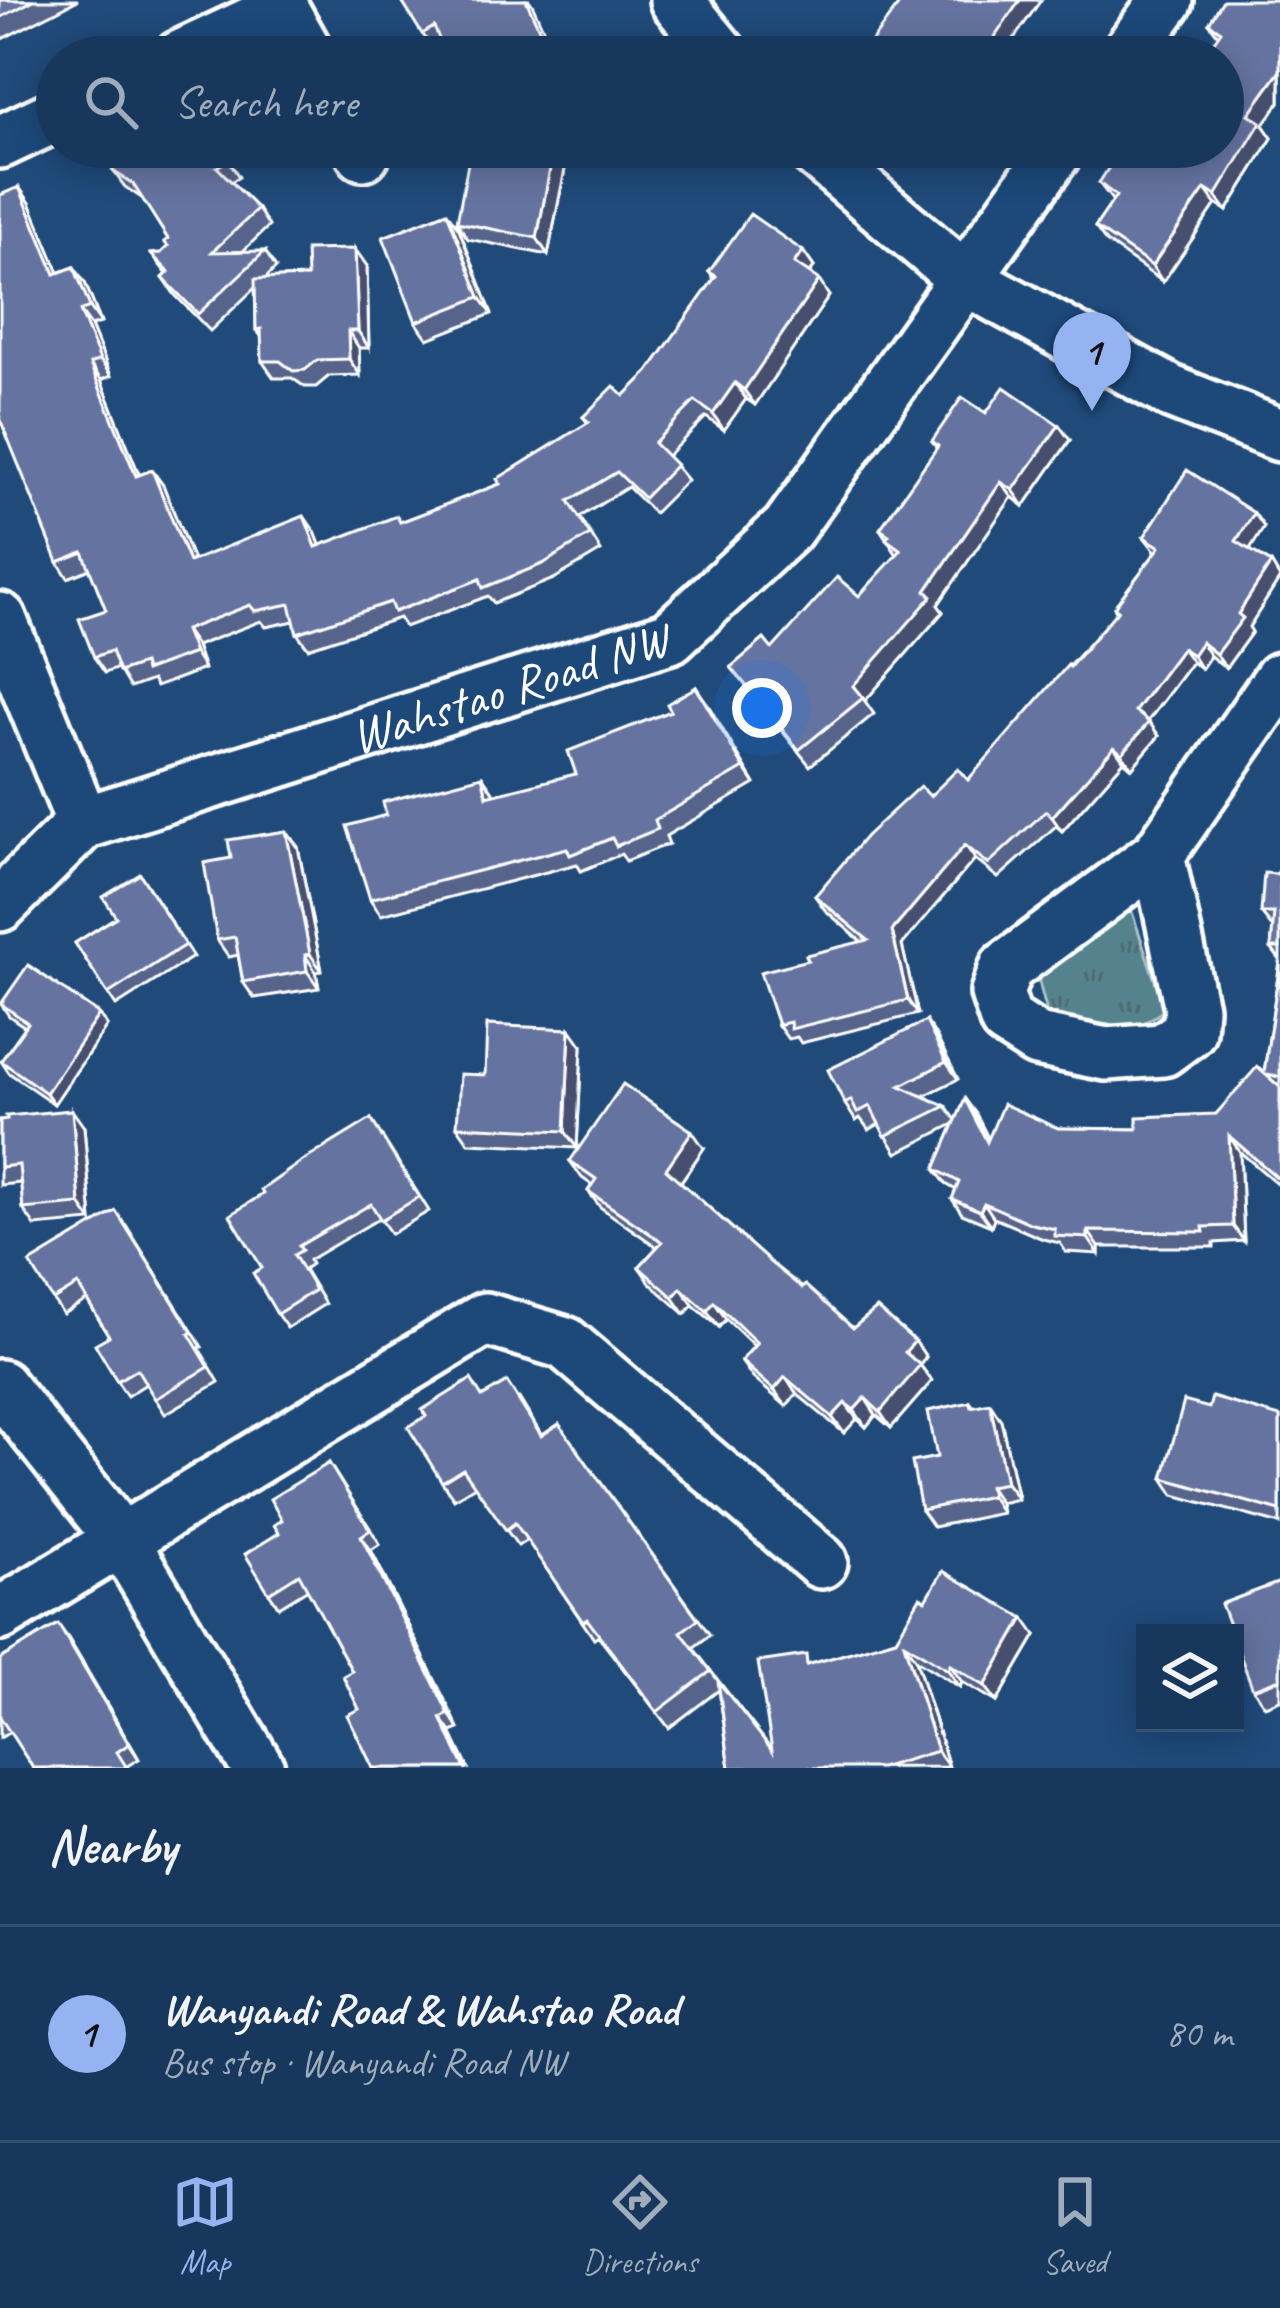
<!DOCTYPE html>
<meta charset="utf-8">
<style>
body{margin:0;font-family:Caveat,sans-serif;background:#203f62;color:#f1f3f6}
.controls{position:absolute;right:36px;bottom:36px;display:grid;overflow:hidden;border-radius:0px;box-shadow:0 6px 30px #0003}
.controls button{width:108px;height:108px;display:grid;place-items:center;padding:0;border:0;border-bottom:3px solid #365272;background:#17385c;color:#f1f3f6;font:60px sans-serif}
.you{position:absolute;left:762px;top:708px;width:42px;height:42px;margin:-30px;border:9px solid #fff;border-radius:50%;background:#1a73e8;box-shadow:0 0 0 18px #1a73e833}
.badge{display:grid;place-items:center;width:78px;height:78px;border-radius:50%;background:#95b2f1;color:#111;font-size:39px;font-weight:700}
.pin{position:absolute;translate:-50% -99px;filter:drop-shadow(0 3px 6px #0008)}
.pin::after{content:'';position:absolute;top:63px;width:42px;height:36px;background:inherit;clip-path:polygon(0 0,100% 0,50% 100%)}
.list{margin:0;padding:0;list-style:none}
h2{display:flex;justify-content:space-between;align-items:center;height:156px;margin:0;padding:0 48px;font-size:51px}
h2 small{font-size:39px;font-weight:400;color:#9eacbb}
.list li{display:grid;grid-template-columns:78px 1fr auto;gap:36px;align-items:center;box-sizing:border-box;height:216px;padding:0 48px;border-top:3px solid #365272}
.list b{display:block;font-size:45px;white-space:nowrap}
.list p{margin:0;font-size:39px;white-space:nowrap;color:#9eacbb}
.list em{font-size:39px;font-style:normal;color:#9eacbb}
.icon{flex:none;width:66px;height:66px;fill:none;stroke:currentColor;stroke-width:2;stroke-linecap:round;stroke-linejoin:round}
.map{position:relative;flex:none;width:1280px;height:1768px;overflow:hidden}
.search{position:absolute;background:#17385c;box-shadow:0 6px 30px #0003;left:36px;right:36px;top:36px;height:132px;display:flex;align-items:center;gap:30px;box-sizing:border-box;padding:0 42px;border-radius:66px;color:#9eacbb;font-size:45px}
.sheet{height:372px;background:#17385c}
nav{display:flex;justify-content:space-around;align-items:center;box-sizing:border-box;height:168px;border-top:3px solid #365272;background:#17385c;font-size:33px;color:#9eacbb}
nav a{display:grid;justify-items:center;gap:6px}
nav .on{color:#95b2f1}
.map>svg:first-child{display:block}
</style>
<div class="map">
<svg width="1280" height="1768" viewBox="0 0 1280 1768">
<defs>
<pattern id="grass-tufts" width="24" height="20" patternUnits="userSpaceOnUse" patternTransform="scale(3)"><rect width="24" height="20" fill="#54838d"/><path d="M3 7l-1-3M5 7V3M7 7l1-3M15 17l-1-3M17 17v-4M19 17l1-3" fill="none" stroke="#506a70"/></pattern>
</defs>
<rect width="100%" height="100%" fill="#1f4a7a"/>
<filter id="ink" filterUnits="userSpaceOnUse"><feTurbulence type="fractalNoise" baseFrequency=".00833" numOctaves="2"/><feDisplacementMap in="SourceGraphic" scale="24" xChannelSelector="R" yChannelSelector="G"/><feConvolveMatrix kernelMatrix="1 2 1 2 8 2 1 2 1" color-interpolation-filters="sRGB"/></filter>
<g filter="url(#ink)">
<path fill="url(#grass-tufts)" stroke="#aac1c6" stroke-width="3" d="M1130 906 1165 1010 1140 1025H1050L1038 978Z"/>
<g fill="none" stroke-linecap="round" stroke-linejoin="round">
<g stroke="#fff" stroke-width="60">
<g id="minor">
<path d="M277 0 309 57"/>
<path d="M676 0 723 57"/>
<path d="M180 57 282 9"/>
<path d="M1125 57 1167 0"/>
<path d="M0 142 57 115"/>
<path d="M359 147 363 154"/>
<path d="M810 147 964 278 1171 392 1280 435"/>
<path d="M0 619 83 823"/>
<path d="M1158 855 1191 1008 1189 1031 1163 1050 1106 1054 1037 1040 1006 1020 997 993 1006 968 1158 855 1280 679"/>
<path id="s1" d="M0 905 83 823 670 637 788 528 1059 147"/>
<path d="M0 1386 122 1540 258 1768"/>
<path d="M0 1614 485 1319 565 1343 821 1562"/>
</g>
</g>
<use href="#minor" stroke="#1f4a7a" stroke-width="51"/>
</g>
<g fill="#57638a" stroke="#fff" stroke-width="3">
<path d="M0 0H78L0 40Z"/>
<path d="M401 0 532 4 433 50Z"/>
<path d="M1280 0V102L1263 125 1272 138 1227 211 1216 204 1163 282 1106 242 1095 227 1113 201 1099 183 1223 147 1218 35 1209 23Z"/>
<path d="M220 147 239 177 231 182 258 209 269 226 242 252 265 251 276 268 265 279 307 277 367 266 369 348H359L360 375 329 376 316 387H305L292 378H274L262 361V337L256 330V287L210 331 175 295 163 278 167 274 151 254 161 253 168 247V239L143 199 125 187 113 171Z"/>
<path d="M566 164 548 255 468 239 457 222Z"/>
<path d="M19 187 30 203 59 273 74 267 85 283 101 323 91 326 111 376 101 380 139 474 163 485 193 561 315 532 320 545 401 522 500 484 588 423 583 417 624 396 648 372 714 279 709 272 803 251 814 267 809 273 829 296 755 405 746 399 724 430 706 417 667 456 687 480 654 513 628 487 580 517 601 551 554 579 494 603 488 596 405 627 399 618 308 648 297 633 294 621 266 627 261 621 196 646 204 669 156 687 152 680 130 688 118 668 105 673 94 657 106 610 90 569 68 578 58 562Z"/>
<path d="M459 229 492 314 428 339 416 322Z"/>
<path d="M986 413 1070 440 1024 506 1012 497 938 605 943 612 865 701 874 714 810 766 731 667 772 649 859 596 897 555 880 529 937 448 932 441Z"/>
<path d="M1254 513 1264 527 1250 550 1271 563 1280 578 1249 627 1252 632 1226 668 1210 656 1201 669 1192 662 1148 721 1159 736 1132 768 1124 761 1062 831 1056 826 998 878 975 859 902 945 918 1014 801 1043 797 1037 788 1039 778 1025 808 960 862 942 825 910 815 896 930 796 968 780 1117 612 1114 607 1156 552 1144 537Z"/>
<path d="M696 687 755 784 666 836 669 844 626 861 621 854 581 871 577 864 381 915 370 899 386 815 482 776 493 795 576 774 671 711Z"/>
<path d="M286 831 298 847 322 971 316 972 319 988 254 998 243 982 238 955 229 957 217 940 231 858Z"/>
<path d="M1280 867V960L1271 948 1273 928 1261 913Z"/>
<path d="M140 874 193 957 116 1006 75 943 116 917Z"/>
<path d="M1280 962V1186L1240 1152 1244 1241 1214 1243V1247H1099V1254L1066 1252 1060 1243 1043 1239 994 1218 991 1226 962 1214 952 1199 956 1190 946 1184 935 1169 954 1124 897 1153 879 1124 869 1130 860 1118 856 1121 845 1104 926 1021 937 1038 958 1079 924 1096 946 1106 956 1120 976 1114 988 1139 1058 1128 1137 1129 1216 1114 1264 1073Z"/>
<path d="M1 1004 99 1014 107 1026 54 1104 9 1073 1 1061 25 1027 9 1016Z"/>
<path d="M582 1046 577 1148 469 1143 457 1126 485 1075Z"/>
<path d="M371 1119 429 1211 391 1234 380 1218 309 1260 311 1264 304 1269 325 1304 287 1328 277 1314 262 1268Z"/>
<path d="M0 1120 84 1127 92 1221 35 1226 23 1209 21 1183 0 1185Z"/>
<path d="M704 1148 681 1182 771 1263 853 1328 915 1341 926 1357 920 1365 932 1381 891 1428 876 1415 866 1427 857 1419 844 1433 797 1394 786 1406 753 1378 741 1361 754 1346 726 1319 719 1327 693 1305 685 1314 651 1284 639 1267 657 1247 600 1207 588 1191 592 1185 582 1178 570 1161Z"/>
<path d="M126 1225 202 1347 199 1348 219 1382 165 1414 146 1384 127 1396 117 1381 109 1336 87 1300 63 1314 53 1300Z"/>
<path d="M483 1396 519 1398 542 1436 559 1424 710 1635 693 1648 772 1750 812 1664 896 1639 926 1600 1036 1635 997 1702 962 1682 960 1687 916 1660 949 1767 730 1768 719 1690 669 1728 598 1636 594 1639 527 1540 518 1546 475 1486 454 1499 442 1482Z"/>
<path d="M970 1402 974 1407 1001 1420 1018 1499 1000 1503 1002 1513 933 1527 921 1510 937 1457Z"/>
<path d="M1209 1408 1280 1417V1524L1174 1495 1163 1478Z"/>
<path d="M329 1463 380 1544 371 1550 459 1729 451 1732 468 1768H373L352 1671 308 1589 279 1607 269 1593 279 1533Z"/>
<path d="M1280 1582V1700L1265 1706 1253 1689Z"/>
<path d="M68 1638 139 1759 127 1766 128 1768H33L10 1732 0 1738V1659Z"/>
</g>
<g fill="#475070" stroke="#fff" stroke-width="3">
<path d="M526 0H529L532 4 556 57 547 46Z"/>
<path d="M1020 0H1041L1001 57H981Z"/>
<path d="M1280 71V102L1263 125 1272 138 1227 211 1216 196 1249 114Z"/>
<path d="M554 147 566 164 548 255 537 238Z"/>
<path d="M19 187 30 203 66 290 55 274Z"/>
<path d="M1205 189 1216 204 1163 282 1152 266Z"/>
<path d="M447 212 459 229 492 314 480 297Z"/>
<path d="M355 249 367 266 369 348 358 331Z"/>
<path d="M803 251 814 267 805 278 794 263Z"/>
<path d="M74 267 85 283 101 323 90 307Z"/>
<path d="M819 280 829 296 755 405 744 390Z"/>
<path d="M80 311 91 326 111 376 100 360Z"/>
<path d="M348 331 359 348 360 375 349 359Z"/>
<path d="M90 364 101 380 146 492 136 476Z"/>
<path d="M735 383 746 399 724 430 713 414Z"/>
<path d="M1059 425 1070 440 1024 506 1013 490Z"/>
<path d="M152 470 163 485 200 578 189 562Z"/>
<path d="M1001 482 1012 497 938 605 943 612 865 701 853 686 926 591Z"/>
<path d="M1254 513 1264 527 1246 555 1236 541Z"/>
<path d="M304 516 315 532 327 563 316 547Z"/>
<path d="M1271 563 1280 578 1249 627 1252 632 1226 668 1216 654 1238 614Z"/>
<path d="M185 630 196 646 204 669 194 653Z"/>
<path d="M1201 642 1210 656 1201 669 1192 655Z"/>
<path d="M1182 648 1192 662 1145 725 1135 711Z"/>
<path d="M696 687 707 703 755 784 744 768Z"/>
<path d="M1149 722 1159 736 1132 768 1122 754Z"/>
<path d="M1114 747 1124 761 1062 831 1052 817Z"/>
<path d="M482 776 493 792 498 812 487 796Z"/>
<path d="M286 831 298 847 322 971 310 954Z"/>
<path d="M965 845 975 859 902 945 918 1014 908 1000 892 931Z"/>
<path d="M305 955 316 972 319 988 307 971Z"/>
<path d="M99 1014 107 1026 54 1104 46 1093Z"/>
<path d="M926 1021 937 1038 958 1079 946 1062Z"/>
<path d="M570 1029 582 1046 577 1148 565 1131Z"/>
<path d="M965 1099 976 1114 998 1158 987 1142Z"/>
<path d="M72 1110 84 1127 92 1221 80 1204Z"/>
<path d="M692 1131 704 1148 678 1186 666 1169Z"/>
<path d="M1229 1136 1240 1152 1244 1241 1233 1226Z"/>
<path d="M984 1203 994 1218 991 1226 980 1211Z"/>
<path d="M1088 1231 1099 1247V1254L1088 1238Z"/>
<path d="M681 1288 693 1305 685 1314 673 1297Z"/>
<path d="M714 1302 726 1319 719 1327 707 1311Z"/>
<path d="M915 1341 926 1357 920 1365 932 1381 891 1428 880 1412 905 1352Z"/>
<path d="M785 1377 797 1394 786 1406 774 1390Z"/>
<path d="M865 1398 876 1415 866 1427 854 1410Z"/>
<path d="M845 1403 857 1419 844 1433 832 1417Z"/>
<path d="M990 1403 1001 1420 1018 1499 1006 1483Z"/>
<path d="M989 1486 1000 1503 1002 1513 991 1496Z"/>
<path d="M361 1536 371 1550 459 1729 449 1714Z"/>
<path d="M1024 1618 1036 1635 997 1702 985 1686Z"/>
<path d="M58 1624 68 1638 139 1759 129 1744Z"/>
<path d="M904 1643 916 1660 949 1767 937 1751Z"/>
<path d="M950 1665 962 1682 960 1687 948 1670Z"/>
<path d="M441 1718 451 1732 468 1768H465Z"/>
</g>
<g fill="#6573a0" stroke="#fff" stroke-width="3">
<path d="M0 0H34L0 18Z"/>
<path d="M401 0H526L547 46 562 57H447L434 27 422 34Z"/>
<path d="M902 0H1020L981 57H860Z"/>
<path d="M1223 0H1280V71L1249 114 1261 122 1216 196 1205 189 1152 266 1095 227 1116 196 1099 183 1122 147H1223V57H1203L1221 31 1209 23Z"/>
<path d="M110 147H219L228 160 217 167 258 209 212 252 265 251 198 314 163 278 169 272 151 254 161 253 168 246 164 242 168 239 133 184 113 171 114 153Z"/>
<path d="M471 147H554L537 238 457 222Z"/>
<path d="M19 187 55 274 74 267 90 307 80 311 100 360 90 364 136 476 152 470 189 562 304 516 316 547 397 516 400 522 500 484 497 479 589 422 583 417 614 386 624 396 648 372 716 276 709 272 750 214 803 251 794 263 819 280 744 390 735 383 713 414 695 401 654 443 676 465 644 498 617 472 569 501 590 535 543 564 483 588 480 579 394 612 390 602 297 633 290 604 255 611 250 605 185 630 194 653 145 671 143 664 119 672 111 651 94 657 79 619 106 610 83 552 58 562 0 419V195Z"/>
<path d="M447 212 480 297 416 322 383 237Z"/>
<path d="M355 249 358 331H348L349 359 317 360 305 370 293 371 280 361H262L261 329 256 330 255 279 307 277 306 250Z"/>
<path d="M1004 387 1059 425 1013 490 1001 482 926 591 932 596 853 686 863 698 799 750 731 667 764 639 772 649 837 577 859 596 901 550 886 539 889 535 880 529 938 446 932 441 962 397 986 413Z"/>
<path d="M1187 470 1254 513 1236 541 1271 563 1238 614 1243 618 1216 654 1201 642 1192 655 1182 648 1135 711 1149 722 1122 754 1114 747 1052 817 1046 811 988 864 965 845 892 931 908 1000 791 1029 790 1022 778 1025 760 972 808 960 806 955 868 940 815 896 866 836 920 786 930 796 958 769 968 780 1068 665 1070 667 1118 610 1114 607 1160 547 1144 537Z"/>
<path d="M696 687 744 768 655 820 658 829 616 846 612 838 570 855 567 848 370 899 347 826 386 815 383 802 482 776 487 796 576 774 568 751 671 711 667 704Z"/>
<path d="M286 831 310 954 305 955 307 971 243 982 235 937 217 940 204 863 231 858 228 840Z"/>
<path d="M1280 867V948H1271L1274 913H1261L1264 873 1278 874Z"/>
<path d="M140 874 185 945 108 994 75 943 116 917 103 897Z"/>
<path d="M1280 962V1077L1266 1075 1280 1087V1180L1229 1136 1233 1226 1203 1227 1204 1232 1088 1231V1238L1055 1236V1229L1032 1224 984 1203 980 1211 952 1199 959 1182 935 1169 965 1099 987 1142 1003 1104 1058 1128 1137 1129V1117L1216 1114 1257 1067 1264 1073Z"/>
<path d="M28 965 99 1014 46 1093 1 1061 28 1023 1 1004Z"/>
<path d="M926 1021 946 1062 900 1086 946 1106 885 1136 870 1106 857 1113 851 1100 845 1104 828 1070Z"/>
<path d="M487 1025 570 1029 565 1131 457 1126 460 1074 485 1075Z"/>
<path d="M623 1084 692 1131 666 1169 771 1263 802 1288 805 1285 853 1328 877 1308 915 1341 905 1352 920 1365 880 1412 865 1398 854 1410 845 1403 832 1417 785 1377 774 1390 741 1361 757 1343 714 1302 707 1311 681 1288 673 1297 639 1267 662 1242 588 1191 596 1179 570 1161Z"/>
<path d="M72 1110 80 1204 23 1209 19 1165 0 1167V1120L7 1119 6 1116Z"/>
<path d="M371 1119 419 1197 381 1220 371 1204 299 1246 302 1250 294 1255 315 1290 277 1314 253 1273 262 1268 230 1215 263 1194 261 1190 301 1162Z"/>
<path d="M116 1211 192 1332 189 1334 209 1367 155 1399 137 1369 117 1381 95 1344 109 1336 78 1285 53 1300 30 1263Z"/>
<path d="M471 1379 482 1397 507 1382 541 1436 559 1424 698 1619 681 1632 711 1671 657 1712 587 1619 583 1622 515 1523 506 1530 463 1469 442 1482 408 1427 426 1416 422 1410Z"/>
<path d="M1212 1397 1280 1417V1511L1163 1478 1184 1401 1209 1408Z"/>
<path d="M970 1402 971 1407 990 1403 1006 1483 989 1486 991 1496 921 1510 912 1462 937 1457 928 1411Z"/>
<path d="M329 1463 370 1530 361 1536 449 1714 441 1718 465 1768H373L347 1715 359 1709 343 1676 352 1671 299 1574 269 1593 245 1554 279 1533 274 1525 282 1520 270 1499Z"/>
<path d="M943 1571 1024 1618 985 1686 950 1665 948 1670 904 1643 937 1751 880 1768H730L718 1681 772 1750 758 1662 806 1655 807 1665 896 1639 920 1597 926 1600Z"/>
<path d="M1280 1582V1679L1253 1689 1235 1642V1633H1232L1221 1604Z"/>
<path d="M58 1624 129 1744 117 1752 127 1768H33L0 1717V1659Z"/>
</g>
</g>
<g text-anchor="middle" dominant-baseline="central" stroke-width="12" stroke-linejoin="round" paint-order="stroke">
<g font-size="51" fill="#fff" stroke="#1f4a7a">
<text stroke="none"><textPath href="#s1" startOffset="564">Wahstao Road NW</textPath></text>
</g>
</g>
</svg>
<div class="controls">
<button><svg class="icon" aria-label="layers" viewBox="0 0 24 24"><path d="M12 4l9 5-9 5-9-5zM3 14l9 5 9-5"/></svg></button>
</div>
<div class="you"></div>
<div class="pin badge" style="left:1092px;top:411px">1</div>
<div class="search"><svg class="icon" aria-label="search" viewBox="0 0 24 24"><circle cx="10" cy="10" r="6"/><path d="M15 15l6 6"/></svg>Search here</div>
</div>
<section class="sheet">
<h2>Nearby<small></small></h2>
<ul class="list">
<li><span class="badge">1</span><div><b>Wanyandi Road &amp; Wahstao Road</b><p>Bus stop · Wanyandi Road NW</p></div><em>80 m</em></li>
</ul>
</section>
<nav>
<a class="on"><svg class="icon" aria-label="map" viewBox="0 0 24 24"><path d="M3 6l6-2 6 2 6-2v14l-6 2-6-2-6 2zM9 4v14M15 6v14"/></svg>Map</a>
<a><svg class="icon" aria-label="directions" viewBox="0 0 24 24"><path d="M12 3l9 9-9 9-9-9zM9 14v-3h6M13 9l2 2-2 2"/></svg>Directions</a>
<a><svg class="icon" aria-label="saved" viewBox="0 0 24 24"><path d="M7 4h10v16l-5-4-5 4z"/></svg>Saved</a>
</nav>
